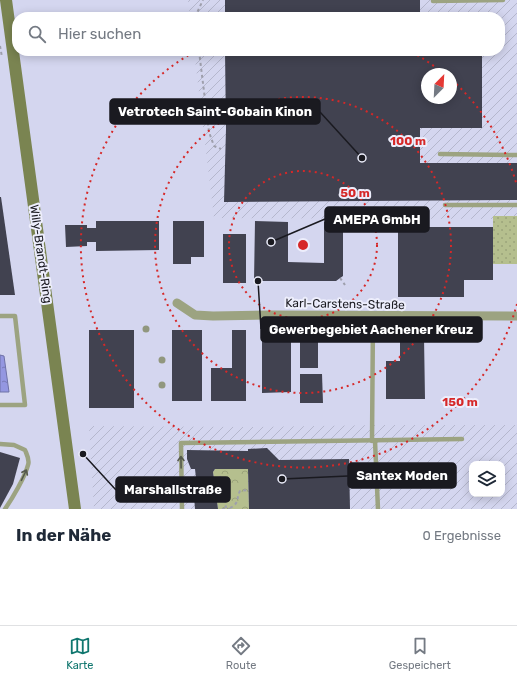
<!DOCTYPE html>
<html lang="de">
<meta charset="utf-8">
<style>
body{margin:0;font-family:Rubik,sans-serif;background:#f6f6f7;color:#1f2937}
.controls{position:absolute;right:12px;bottom:12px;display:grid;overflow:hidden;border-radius:8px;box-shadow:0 2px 10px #0003}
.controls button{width:36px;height:36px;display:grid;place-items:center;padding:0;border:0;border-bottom:1px solid #e0e1e3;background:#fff;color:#1f2937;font:20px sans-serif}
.compass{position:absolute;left:421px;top:68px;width:36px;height:36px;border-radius:50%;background:#fff;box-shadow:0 2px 10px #0003;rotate:24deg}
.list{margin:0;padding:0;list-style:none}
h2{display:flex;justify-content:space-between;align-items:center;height:52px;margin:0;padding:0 16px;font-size:17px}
h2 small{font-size:13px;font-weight:400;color:#747a83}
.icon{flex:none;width:22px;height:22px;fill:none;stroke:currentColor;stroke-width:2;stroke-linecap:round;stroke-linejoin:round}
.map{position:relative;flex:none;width:517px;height:509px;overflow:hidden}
.search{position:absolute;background:#fff;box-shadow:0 2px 10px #0003;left:12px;right:12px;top:12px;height:44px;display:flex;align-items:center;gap:10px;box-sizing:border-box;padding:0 14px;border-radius:16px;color:#747a83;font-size:15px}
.sheet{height:116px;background:#fff}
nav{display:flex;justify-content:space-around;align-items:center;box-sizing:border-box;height:56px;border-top:1px solid #e0e1e3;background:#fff;font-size:11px;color:#747a83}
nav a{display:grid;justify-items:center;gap:2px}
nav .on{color:#0f766e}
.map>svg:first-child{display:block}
</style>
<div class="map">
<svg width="517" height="509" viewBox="0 0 517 509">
<defs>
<pattern id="industrial-furrows" width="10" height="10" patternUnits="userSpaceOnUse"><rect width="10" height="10" fill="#d4d6ef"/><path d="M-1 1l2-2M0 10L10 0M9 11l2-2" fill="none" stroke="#b5b7cd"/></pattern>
<pattern id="grass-dots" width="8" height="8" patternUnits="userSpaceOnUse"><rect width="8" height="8" fill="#b5bf8e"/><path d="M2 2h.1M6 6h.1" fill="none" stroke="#9ba47a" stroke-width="1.8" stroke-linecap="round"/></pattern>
<pattern id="forest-crowns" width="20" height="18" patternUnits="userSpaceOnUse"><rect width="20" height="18" fill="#b5bf8e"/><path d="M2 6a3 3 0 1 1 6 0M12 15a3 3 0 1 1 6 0" fill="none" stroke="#9ba47a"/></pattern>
<pattern id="water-ripples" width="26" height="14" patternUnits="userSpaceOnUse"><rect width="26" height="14" fill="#9497e1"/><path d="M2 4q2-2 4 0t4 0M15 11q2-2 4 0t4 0" fill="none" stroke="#787ab6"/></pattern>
</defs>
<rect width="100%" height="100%" fill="#dfe1f2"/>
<path fill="#d4d6ef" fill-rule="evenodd" d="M0 0H517V509H0ZM17 17H500V51H17ZM427 74H451V98H427ZM472 464H502V494H472Z"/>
<g fill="url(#industrial-furrows)" fill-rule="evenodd">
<path d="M188 0H517V219L214 218 194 51H500V17H190ZM427 74H451V98H427Z"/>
<path d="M380 425H517V509H94L89 426 249 427ZM472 464H502V494H472Z"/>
</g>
<rect fill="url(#grass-dots)" x="493" y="216" width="24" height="48"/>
<path fill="url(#forest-crowns)" d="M215 469H248L249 509H218L213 472Z"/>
<path fill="url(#water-ripples)" stroke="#6f72a7" d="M0 355 4 356 9 392H0Z"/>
<g fill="#414250" fill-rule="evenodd">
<path d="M225 0H420V12H482V17H225Z"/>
<path d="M225 51H482V128H420V163H517V200L224 202 226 129ZM427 74H451V98H427Z"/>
<path d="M0 197H1L15 295H0Z"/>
<path d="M96 221H159V250L96 251V242H87V246L66 247 65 225H87V228H96Z"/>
<path d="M173 221H204V257H191V264H173Z"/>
<path d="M255 221 288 222V262L324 263V222H343V276L336 281H254Z"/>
<path d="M398 227H493V280H464V297H398Z"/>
<rect x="223" y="234" width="23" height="49"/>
<rect x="89" y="330" width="45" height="78"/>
<rect x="172" y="330" width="30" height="71"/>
<path d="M232 330H246V401H211V368H232Z"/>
<rect x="300" y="331" width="18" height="37"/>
<path d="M407 335 424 337 425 399H386V361H400V337L407 336Z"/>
<path d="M262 341H291V392L262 393Z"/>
<path d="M300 374H322L323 403H300Z"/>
<path d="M267 448 279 460 349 459 350 509H249L248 469H215L213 472 218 509H195L194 496H198L195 469H191L187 459V450L248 451V449Z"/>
<path d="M0 452 20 458 13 484 0 508Z"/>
</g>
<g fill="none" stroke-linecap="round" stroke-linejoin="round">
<g stroke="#9e9fac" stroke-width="2" stroke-dasharray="3 3" stroke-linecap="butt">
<path d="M195 17 203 0"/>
<path d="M0 46 2 57"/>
<path d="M199 51 209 132 214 146 221 149"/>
<path d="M340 278 345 285"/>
<path d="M397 334H428"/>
<path d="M412 335V324"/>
<path d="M220 476 224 490 226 508"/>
<path d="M230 508C240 503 236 498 240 491L248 490"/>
<path d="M222 509H230"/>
</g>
<g stroke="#9ca381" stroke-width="4.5">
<path d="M433 1 503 0"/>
<path d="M440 154 517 155"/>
<path d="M445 205H517"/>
<path d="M0 316H15L25 405H0"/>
<path d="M372 441 373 317"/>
<path d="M375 441 378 509"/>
<path d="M0 444 14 445 25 450C27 455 30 460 28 465 25 477 12 499 5 509"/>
<path d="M182 509 181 443 462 439"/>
</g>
<path stroke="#9ca381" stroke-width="9" d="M177 303 195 315 213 316 269 315 517 316"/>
<path stroke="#7a8451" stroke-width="12" d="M6 0 75 509"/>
</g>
<g fill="#91977e">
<circle cx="146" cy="329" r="3.5"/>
<circle cx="162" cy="360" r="3.5"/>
<circle cx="162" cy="385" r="3.5"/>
</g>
<defs><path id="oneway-shaft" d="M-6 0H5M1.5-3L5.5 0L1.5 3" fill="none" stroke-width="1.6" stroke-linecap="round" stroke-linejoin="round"/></defs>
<g stroke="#54584c">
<use href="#oneway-shaft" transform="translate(181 462) rotate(-91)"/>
<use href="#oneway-shaft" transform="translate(24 475) rotate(-64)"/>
</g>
<g fill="none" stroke="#d62828" stroke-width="2" stroke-dasharray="2 4">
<circle cx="303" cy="245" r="74"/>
<circle cx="303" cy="245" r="148"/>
<path d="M517 304A222 222 0 1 1 194 52M412 52A222 222 0 0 1 444 74M452 80A222 222 0 0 1 517 186"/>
</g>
<g text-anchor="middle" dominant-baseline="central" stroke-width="4" stroke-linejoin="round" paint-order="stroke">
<g font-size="12" fill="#1a1a20" stroke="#edeefc">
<text transform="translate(41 254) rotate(82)">Willy-Brandt-Ring</text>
<text transform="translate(345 304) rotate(1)">Karl-Carstens-Straße</text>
</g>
</g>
<circle cx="303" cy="245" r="6" fill="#d62828" stroke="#edeefc" stroke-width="2"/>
<g font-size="12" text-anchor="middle" font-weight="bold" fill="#d62828" stroke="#edeefc" stroke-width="4" stroke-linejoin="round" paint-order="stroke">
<text x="408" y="145">100 m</text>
<text x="355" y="197">50 m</text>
<text x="460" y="406">150 m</text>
</g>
<path fill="none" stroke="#1a1a20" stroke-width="1.5" d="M362 158L320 112M271 242L325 219M258 281L261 329M282 479L348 476M83 454L116 490"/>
<g fill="#1a1a20" stroke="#edeefc" stroke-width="1.5">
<circle cx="362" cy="158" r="4"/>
<circle cx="271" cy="242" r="4"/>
<circle cx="258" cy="281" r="4"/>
<circle cx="282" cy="479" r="4"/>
<circle cx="83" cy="454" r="4"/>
</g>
<g fill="#1a1a20" stroke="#1a1a20" stroke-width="1.5">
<rect x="110" y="99" width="210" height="25" rx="4"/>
<rect x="325" y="207" width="104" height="25" rx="4"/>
<rect x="261" y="317" width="221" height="25" rx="4"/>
<rect x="348" y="463" width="108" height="25" rx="4"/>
<rect x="116" y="477" width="114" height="25" rx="4"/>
</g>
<g font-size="13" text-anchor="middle" font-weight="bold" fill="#fff">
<text x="215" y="116">Vetrotech Saint-Gobain Kinon</text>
<text x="377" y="224">AMEPA GmbH</text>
<text x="371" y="334">Gewerbegebiet Aachener Kreuz</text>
<text x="402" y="480">Santex Moden</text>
<text x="173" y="494">Marshallstraße</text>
</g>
</svg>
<div class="controls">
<button><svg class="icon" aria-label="layers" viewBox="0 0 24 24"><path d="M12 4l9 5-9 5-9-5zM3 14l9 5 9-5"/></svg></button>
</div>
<svg class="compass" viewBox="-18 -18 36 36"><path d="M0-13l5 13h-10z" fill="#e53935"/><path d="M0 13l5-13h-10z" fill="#747a83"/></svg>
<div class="search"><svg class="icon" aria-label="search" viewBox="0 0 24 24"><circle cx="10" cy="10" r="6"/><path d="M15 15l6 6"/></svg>Hier suchen</div>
</div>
<section class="sheet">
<h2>In der Nähe<small>0 Ergebnisse</small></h2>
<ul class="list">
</ul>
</section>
<nav>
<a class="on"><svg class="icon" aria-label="map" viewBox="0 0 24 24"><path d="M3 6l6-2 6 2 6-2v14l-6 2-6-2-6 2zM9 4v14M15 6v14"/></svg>Karte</a>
<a><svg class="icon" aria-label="directions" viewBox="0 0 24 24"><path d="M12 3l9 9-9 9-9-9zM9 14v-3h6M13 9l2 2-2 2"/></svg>Route</a>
<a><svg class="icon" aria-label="saved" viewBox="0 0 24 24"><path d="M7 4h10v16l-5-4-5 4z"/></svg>Gespeichert</a>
</nav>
